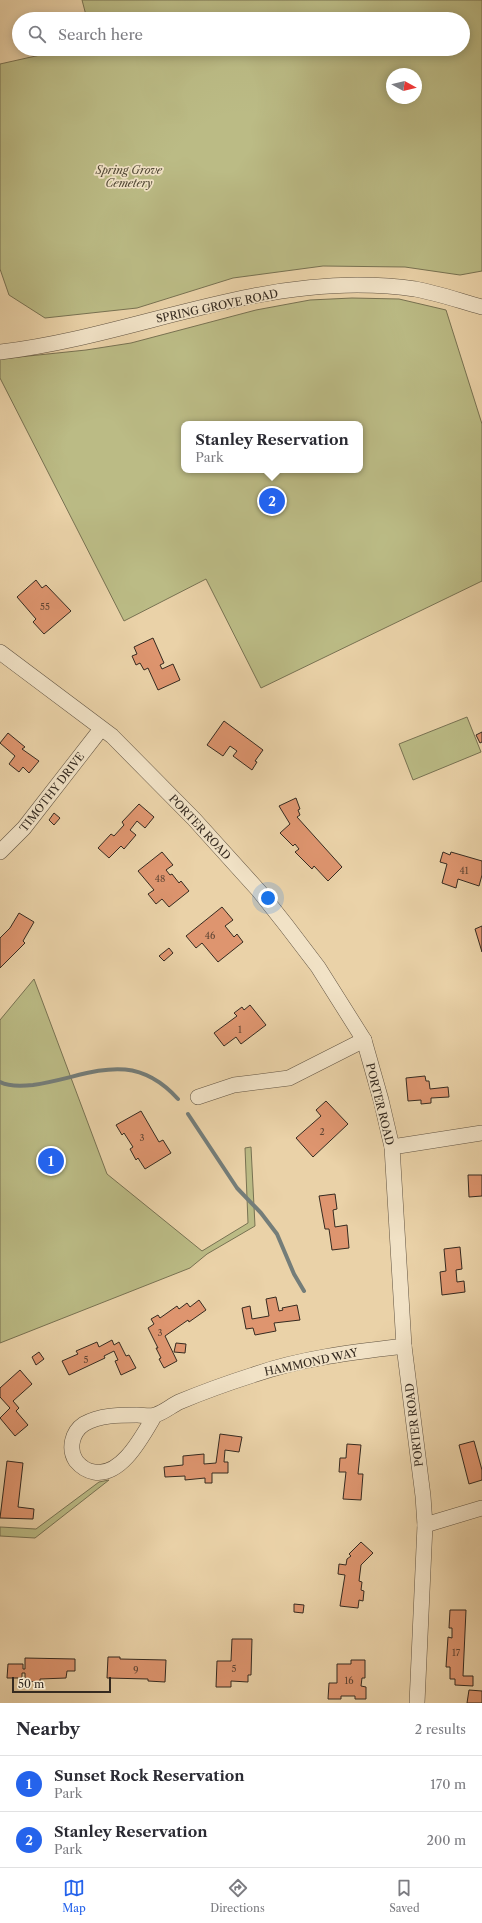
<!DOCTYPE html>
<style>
body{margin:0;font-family:"Libre Caslon Text",serif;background:#f2f2f3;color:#2b2b33}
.compass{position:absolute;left:386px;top:68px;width:36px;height:36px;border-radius:50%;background:#fff;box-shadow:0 2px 10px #0003;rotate:98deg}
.scale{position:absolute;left:12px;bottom:10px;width:99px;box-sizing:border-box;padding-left:4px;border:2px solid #352a20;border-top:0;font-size:11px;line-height:14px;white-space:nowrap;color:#352a20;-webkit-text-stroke:3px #f1e2c6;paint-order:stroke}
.you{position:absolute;left:268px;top:898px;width:14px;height:14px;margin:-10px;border:3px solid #fff;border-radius:50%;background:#1a73e8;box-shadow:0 0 0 6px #1a73e833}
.badge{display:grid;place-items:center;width:26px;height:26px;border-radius:50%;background:#2563eb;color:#fff;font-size:13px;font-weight:700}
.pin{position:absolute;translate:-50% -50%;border:2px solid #fff;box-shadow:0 1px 4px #0006}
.popup{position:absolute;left:181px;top:421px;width:182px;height:52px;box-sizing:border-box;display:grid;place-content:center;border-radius:8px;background:#fff;filter:drop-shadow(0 1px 3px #0005);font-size:13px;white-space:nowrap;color:#7c7c81}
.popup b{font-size:15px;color:#2b2b33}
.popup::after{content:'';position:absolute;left:50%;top:100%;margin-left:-8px;border:8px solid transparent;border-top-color:#fff}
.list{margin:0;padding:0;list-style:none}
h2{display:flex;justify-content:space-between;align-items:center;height:52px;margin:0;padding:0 16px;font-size:17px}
h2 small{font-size:13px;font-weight:400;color:#7c7c81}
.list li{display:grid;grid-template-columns:26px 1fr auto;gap:12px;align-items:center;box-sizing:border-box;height:56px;padding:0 16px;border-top:1px solid #e1e1e2}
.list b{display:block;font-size:15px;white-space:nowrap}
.list p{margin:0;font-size:13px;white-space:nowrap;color:#7c7c81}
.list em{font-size:13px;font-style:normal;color:#7c7c81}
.icon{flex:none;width:22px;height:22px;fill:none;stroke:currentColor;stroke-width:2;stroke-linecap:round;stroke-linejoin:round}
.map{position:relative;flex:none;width:482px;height:1703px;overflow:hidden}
.search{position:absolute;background:#fff;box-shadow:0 2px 10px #0003;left:12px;right:12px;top:12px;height:44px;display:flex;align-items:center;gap:10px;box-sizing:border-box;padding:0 14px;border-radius:22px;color:#7c7c81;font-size:15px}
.sheet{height:164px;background:#fff}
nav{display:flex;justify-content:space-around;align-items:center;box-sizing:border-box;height:56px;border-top:1px solid #e1e1e2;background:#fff;font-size:11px;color:#7c7c81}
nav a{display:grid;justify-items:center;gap:2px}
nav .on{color:#2563eb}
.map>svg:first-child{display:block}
</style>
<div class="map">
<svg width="482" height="1703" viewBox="0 0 482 1703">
<rect width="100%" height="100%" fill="#ead2a8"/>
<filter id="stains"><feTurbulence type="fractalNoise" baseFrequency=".005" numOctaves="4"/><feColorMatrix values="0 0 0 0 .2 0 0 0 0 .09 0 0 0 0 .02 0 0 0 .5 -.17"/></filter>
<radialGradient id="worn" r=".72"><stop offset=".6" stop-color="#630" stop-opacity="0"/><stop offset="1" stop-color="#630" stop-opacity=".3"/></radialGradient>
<g fill="#bbbb85" stroke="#787252" fill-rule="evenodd">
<path d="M82 0H482V271L460 275 405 267 323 266 233 278 137 308 45 318 9 295 0 269V64L67 49H463V19H87ZM392 74H416V98H392Z"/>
<path d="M352 298 399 299 446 310 482 424V581L261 688 206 579 124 621 0 378V359L86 350 131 343 256 310 310 300ZM184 424H360V470H184Z"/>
<path d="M467 717 481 752 413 780 399 744Z"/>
<path d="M34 979 107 1174 202 1251 248 1223 245 1148 251 1147 255 1226 207 1254 190 1268 0 1343V1020Z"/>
<path d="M109 1480 35 1538 0 1536V1527L36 1529 99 1482Z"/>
</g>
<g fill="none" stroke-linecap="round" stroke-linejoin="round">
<g stroke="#747d79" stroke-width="4">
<path d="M0 1082C9 1087 23 1086 33 1085 89 1077 131 1047 178 1099"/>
<path d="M188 1114 237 1188 261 1213 277 1234 294 1274 304 1291"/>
</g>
</g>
<g fill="#de956f" stroke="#352a20">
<path d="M36 580 42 588 46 585 71 611 44 634 33 622 36 619 17 597Z"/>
<path d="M153 638 164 663 160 665 162 669 173 664 180 680 158 690 148 668 144 670 140 663 136 665 132 656 137 654 134 647Z"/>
<path d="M224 721 263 750 255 761 257 762 252 770 233 756 237 751 230 746 223 756 207 745Z"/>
<path d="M482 732V742L480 743 476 735Z"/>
<path d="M8 733 25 747 22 749 39 761 29 773 23 767 19 772 9 764 15 756 0 743Z"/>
<path d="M296 798 300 809 298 810 300 815 297 817 342 867 328 881 314 866 312 869 295 852 299 849 295 844 293 846 280 833 290 824 279 806Z"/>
<path d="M139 804 154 817 145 828 137 821 130 830 136 835 124 849 121 846 109 858 98 848 111 834 114 836 124 825 122 822Z"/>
<path d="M54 813 60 818 54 825 49 820Z"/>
<path d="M162 852 173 865 166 870 170 875 172 874 179 883 181 881 189 891 169 907 162 899 156 904 148 894 154 890 138 871Z"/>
<path d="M443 852 450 855 451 852 482 861V875L479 886 458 879 456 888 442 883 447 864 440 862Z"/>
<path d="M222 907 233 920 225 926 234 937 237 934 243 942 218 962 202 943 196 948 186 936Z"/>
<path d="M19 913 34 922 23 941 25 943 0 968V938L10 928Z"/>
<path d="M482 926V952L475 929Z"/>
<path d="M169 948 173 953 164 961 159 956Z"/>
<path d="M250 1005 266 1025 241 1044 236 1037 224 1046 214 1033 237 1016 234 1013 242 1007 244 1010Z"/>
<path d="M425 1076 426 1081H429L430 1089 448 1087 449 1097 431 1098V1103L421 1104V1100L408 1101 406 1078Z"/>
<path d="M326 1101 348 1124 313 1157 296 1138 321 1116 316 1110Z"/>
<path d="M141 1111 159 1142 163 1140 171 1153 145 1169 138 1158 136 1160 130 1149 133 1147 124 1133 122 1135 116 1125Z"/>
<path d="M468 1175H482V1196L469 1197Z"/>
<path d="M335 1194 337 1209 333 1210 335 1227 347 1225 349 1248 332 1250 329 1229H325L319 1196Z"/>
<path d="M460 1247 462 1269 456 1270 457 1282 464 1281 465 1292 442 1295 440 1272 446 1271 444 1249Z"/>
<path d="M276 1297 279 1311 283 1310 282 1308 297 1305 300 1320 274 1323 276 1331 255 1335 253 1328 246 1329 242 1308 250 1306 252 1319 269 1316 266 1299Z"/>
<path d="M199 1300 206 1310 189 1322 188 1320 165 1336 177 1361 164 1368 159 1359 161 1358 156 1348H158L148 1328 154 1324 151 1319 158 1315 160 1318 177 1306 179 1309 187 1303 190 1307Z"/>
<path d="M112 1340 114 1345 119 1342 126 1356 129 1355 136 1368 121 1375 115 1361 118 1360 114 1351 104 1356 105 1358 69 1375 62 1361 78 1354 76 1351 97 1342 99 1347Z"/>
<path d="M176 1343 186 1344 185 1353 174 1352Z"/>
<path d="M39 1352 44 1359 36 1365 32 1357Z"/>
<path d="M20 1370 32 1384 13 1401 19 1408 16 1411 28 1425 15 1436 0 1418 10 1408 0 1397V1388Z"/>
<path d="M220 1434 242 1437 239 1452 225 1450 224 1462H228V1473H212V1483H205V1478L185 1480V1476L165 1477 164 1467 183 1465V1456L204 1454V1464L216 1463Z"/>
<path d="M474 1441 482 1470V1480L469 1484 459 1445Z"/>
<path d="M347 1444 361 1445 358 1474H363L361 1500 343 1499 346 1472H339L340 1458H346Z"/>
<path d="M7 1461 23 1463 18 1507 34 1509 33 1519 0 1518Z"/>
<path d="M361 1542 373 1553 361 1565 359 1581 362 1582 361 1590 364 1591 363 1601 359 1600 358 1608 340 1606 345 1575 338 1574 339 1564 346 1565 347 1559 351 1556 349 1554Z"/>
<path d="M294 1604 304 1605 303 1613 294 1612Z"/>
<path d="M450 1610H466L463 1676H473V1686L455 1685V1679H450V1667H446L448 1637 452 1638V1628H449Z"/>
<path d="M232 1639H252L251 1675H248V1682L231 1681V1687H216L217 1661H231Z"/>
<path d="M108 1657H120V1659L166 1660 165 1682 148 1681V1679L107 1678Z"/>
<path d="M25 1658 75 1659V1671H67L66 1678 40 1679V1682L25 1681V1673H22V1678H7L8 1664H23V1669H25Z"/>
<path d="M351 1660H365V1678H362L361 1686 366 1687V1699H355V1696H341V1699H328L329 1683H337V1664H351Z"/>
<path d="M469 1690 482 1691V1703H467Z"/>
</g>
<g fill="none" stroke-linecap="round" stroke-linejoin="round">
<g stroke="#625442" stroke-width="16">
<g id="minor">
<path d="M0 352C120 338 235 285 357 285 376 285 396 286 415 289 437 293 460 301 482 307"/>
<path d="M0 652 112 736 194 819 259 891 286 925 318 967 364 1040 381 1100 392 1147 404 1346 423 1496 425 1525 417 1703"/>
<path d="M0 852 24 828 101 729"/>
<path d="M198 1097 234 1085 289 1078 364 1040"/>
<path d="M392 1147 482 1133"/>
<path d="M155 1415C143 1435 122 1477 94 1472 87 1471 81 1467 76 1461 68 1449 72 1432 84 1424 100 1415 119 1415 137 1415 143 1415 150 1417 155 1415 163 1413 171 1406 179 1402 203 1392 228 1383 253 1375 301 1358 353 1352 404 1346"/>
<path d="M425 1525 482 1508"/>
</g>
</g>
<use href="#minor" stroke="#f1e2c6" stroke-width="15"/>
</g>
<g text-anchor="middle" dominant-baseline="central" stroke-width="3.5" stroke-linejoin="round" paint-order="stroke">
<g font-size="9" fill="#5f4534">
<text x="45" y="606">55</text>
<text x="464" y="870">41</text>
<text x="160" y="878">48</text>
<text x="210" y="935">46</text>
<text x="240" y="1029">1</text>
<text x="322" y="1131">2</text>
<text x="142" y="1137">3</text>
<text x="160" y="1332">3</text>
<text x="86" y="1359">5</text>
<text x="456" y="1652">17</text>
<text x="234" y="1668">5</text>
<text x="136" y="1669">9</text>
<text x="349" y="1680">16</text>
</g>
<g font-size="11" font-style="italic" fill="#504734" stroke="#f1e2c6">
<text x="129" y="170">Spring Grove<tspan x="129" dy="13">Cemetery</tspan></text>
</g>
<g font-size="11" fill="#352a20" stroke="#f1e2c6">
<text transform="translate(217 306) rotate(-12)">SPRING GROVE ROAD</text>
<text transform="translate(52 792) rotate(-52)">TIMOTHY DRIVE</text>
<text transform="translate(200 827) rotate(47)">PORTER ROAD</text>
<text transform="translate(380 1104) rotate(76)">PORTER ROAD</text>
<text transform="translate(311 1362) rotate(-12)">HAMMOND WAY</text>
<text transform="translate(414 1425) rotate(-97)">PORTER ROAD</text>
</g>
</g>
<rect width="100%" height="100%" filter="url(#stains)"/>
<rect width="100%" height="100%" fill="url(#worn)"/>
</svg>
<svg class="compass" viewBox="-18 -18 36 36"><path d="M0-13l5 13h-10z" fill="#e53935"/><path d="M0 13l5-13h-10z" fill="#7c7c81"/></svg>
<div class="scale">50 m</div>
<div class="you"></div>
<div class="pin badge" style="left:51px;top:1161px">1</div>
<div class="pin badge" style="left:272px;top:501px">2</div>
<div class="popup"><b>Stanley Reservation</b>Park</div>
<div class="search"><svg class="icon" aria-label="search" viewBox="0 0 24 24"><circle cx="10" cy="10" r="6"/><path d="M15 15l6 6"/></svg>Search here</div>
</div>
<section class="sheet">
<h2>Nearby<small>2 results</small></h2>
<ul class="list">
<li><span class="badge">1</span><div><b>Sunset Rock Reservation</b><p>Park</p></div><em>170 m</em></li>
<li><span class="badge">2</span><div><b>Stanley Reservation</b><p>Park</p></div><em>200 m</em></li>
</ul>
</section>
<nav>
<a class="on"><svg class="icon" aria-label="map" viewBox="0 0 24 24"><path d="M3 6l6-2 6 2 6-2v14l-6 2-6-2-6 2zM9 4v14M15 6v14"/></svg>Map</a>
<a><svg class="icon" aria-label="directions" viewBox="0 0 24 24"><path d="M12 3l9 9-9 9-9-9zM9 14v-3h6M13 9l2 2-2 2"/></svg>Directions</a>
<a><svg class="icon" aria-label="saved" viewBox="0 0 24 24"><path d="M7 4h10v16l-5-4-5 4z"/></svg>Saved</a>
</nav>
